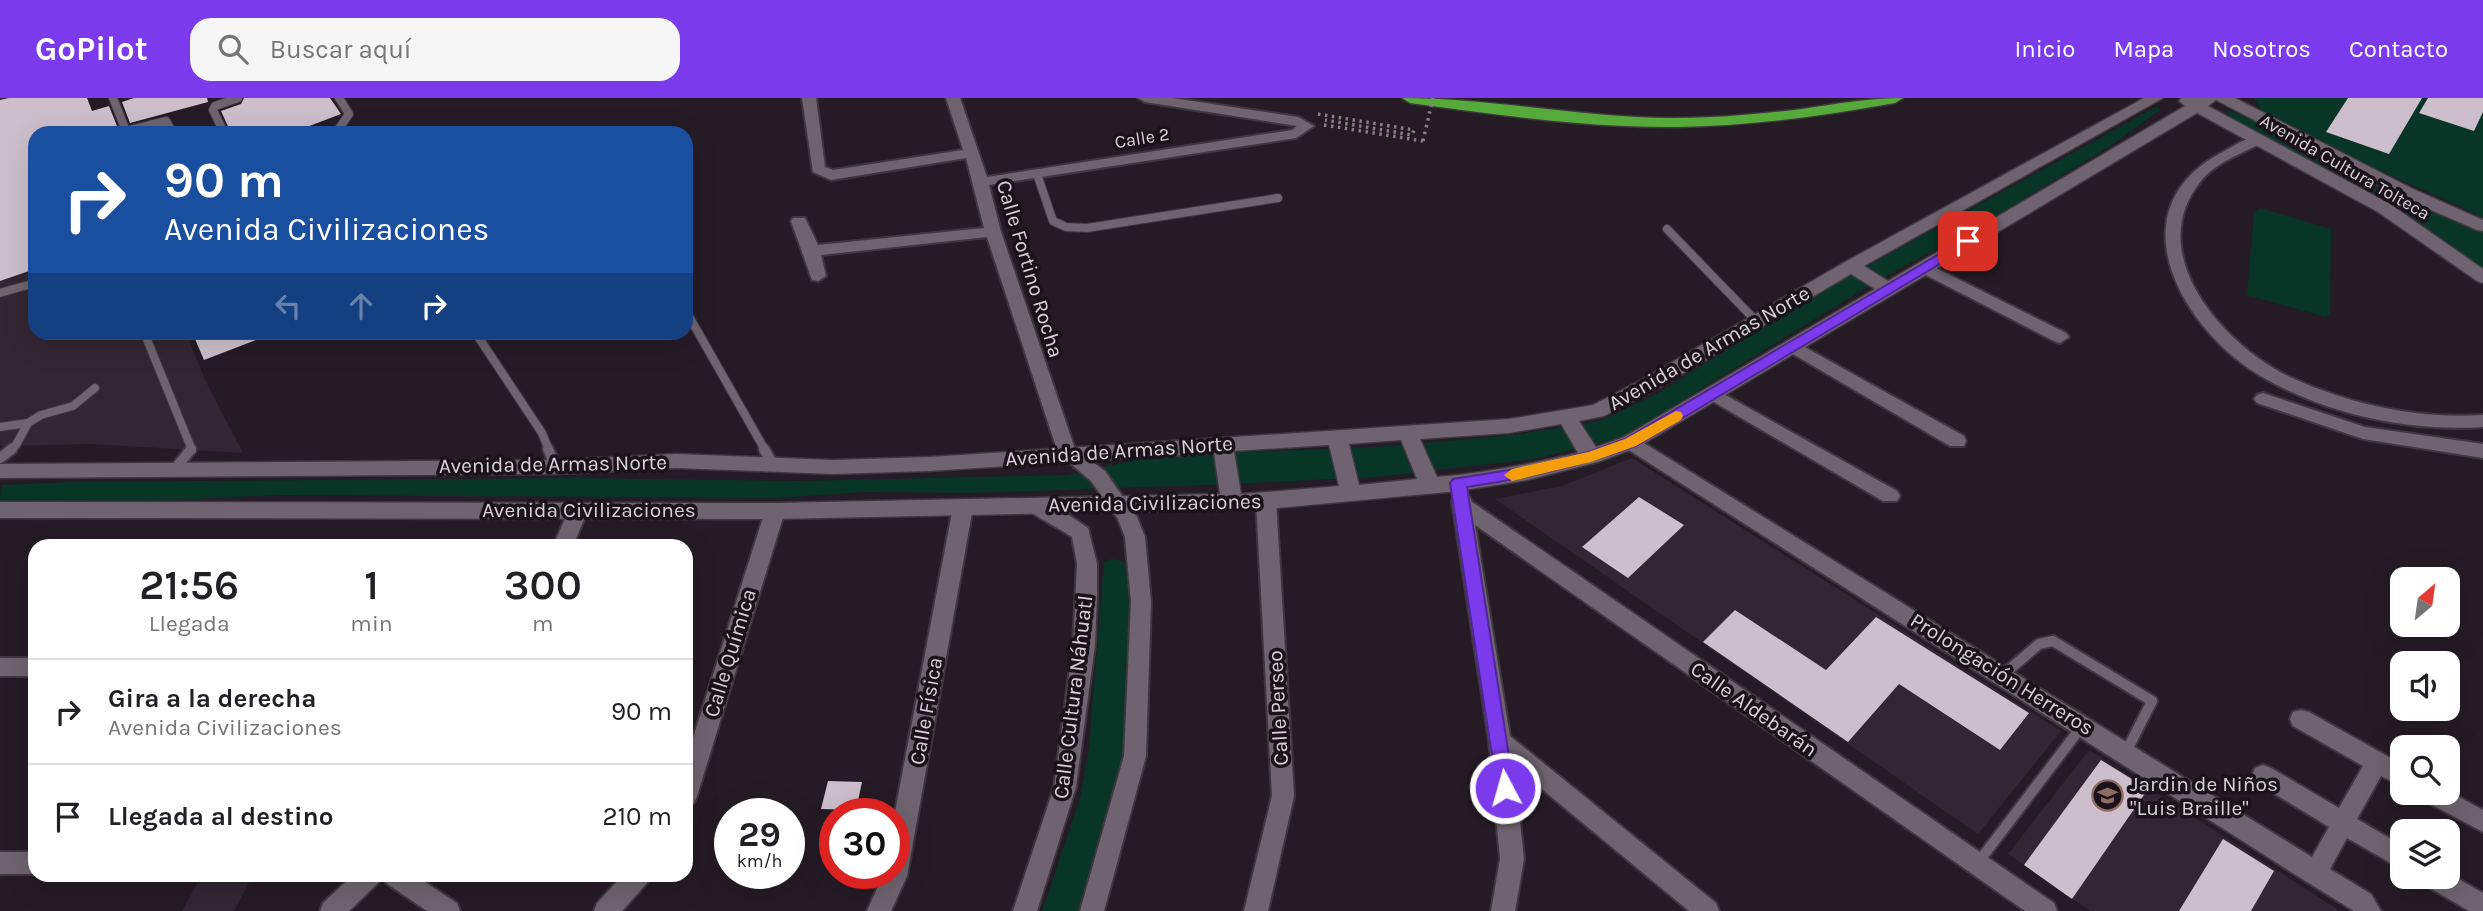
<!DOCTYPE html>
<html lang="es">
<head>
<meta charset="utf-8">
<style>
  :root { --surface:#fff; --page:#f6f6f6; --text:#202124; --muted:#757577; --line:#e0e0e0; --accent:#7c3aed }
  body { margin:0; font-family:Karla,sans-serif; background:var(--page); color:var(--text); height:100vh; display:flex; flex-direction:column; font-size:26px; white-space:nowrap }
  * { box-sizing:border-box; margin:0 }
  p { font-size:23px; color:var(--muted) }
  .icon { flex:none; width:38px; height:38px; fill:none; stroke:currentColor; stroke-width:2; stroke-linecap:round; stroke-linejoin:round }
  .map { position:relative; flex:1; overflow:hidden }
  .side { position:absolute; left:28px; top:441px; width:665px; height:343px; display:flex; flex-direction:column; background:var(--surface); border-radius:21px; box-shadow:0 7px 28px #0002 }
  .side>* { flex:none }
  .guide { position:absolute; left:28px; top:28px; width:665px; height:214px; border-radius:21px; box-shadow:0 7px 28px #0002; background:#1a4fa0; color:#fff; overflow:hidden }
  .needle { width:46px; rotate:29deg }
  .fabs { position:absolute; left:2390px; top:469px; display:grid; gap:14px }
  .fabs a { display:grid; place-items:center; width:70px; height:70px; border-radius:14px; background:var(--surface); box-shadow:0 7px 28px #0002; font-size:35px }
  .speed { position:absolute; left:714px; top:700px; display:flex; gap:14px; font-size:35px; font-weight:700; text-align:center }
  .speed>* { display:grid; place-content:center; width:91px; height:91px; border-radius:50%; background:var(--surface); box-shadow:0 7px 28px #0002; line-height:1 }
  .speed small { font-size:18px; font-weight:400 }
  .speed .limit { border:10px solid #d22; background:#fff; color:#111 }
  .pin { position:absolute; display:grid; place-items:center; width:60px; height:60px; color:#fff; margin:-30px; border-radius:14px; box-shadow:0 4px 10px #0006 }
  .me { position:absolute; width:77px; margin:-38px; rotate:354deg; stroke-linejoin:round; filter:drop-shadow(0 0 5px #0008) }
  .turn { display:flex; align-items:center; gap:24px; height:147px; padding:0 21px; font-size:32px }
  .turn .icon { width:91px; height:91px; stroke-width:2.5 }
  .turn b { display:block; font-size:49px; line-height:60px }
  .lanes { display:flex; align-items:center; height:66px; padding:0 21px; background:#0003; justify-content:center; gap:35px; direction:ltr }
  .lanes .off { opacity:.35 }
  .eta { display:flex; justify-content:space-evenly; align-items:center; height:119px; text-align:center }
  .eta b { font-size:42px; font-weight:600; line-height:49px }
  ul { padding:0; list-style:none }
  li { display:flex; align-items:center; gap:21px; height:105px; padding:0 21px; border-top:2px solid var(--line) }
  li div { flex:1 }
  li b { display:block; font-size:26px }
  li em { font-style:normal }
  header { display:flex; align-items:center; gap:42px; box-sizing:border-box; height:98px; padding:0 35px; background:var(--accent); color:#fff }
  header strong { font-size:33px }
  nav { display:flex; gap:38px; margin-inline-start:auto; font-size:24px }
  .search { width:490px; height:63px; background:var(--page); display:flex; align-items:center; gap:18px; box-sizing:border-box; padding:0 24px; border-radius:21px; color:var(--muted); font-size:26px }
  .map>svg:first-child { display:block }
  .built { fill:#332533 }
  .green { fill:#083526 }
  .building { fill:#ccbfcb }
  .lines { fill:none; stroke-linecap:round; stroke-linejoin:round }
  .lane-far1-casing { stroke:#3e373e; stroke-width:10 }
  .lane-casing { stroke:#3e373e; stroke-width:14 }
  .street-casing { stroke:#3e373e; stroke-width:4 }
  .secondary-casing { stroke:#3e373e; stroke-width:3 }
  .highway-casing { stroke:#3e373e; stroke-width:3 }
  .path { stroke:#877f87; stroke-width:3.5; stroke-dasharray:2.5 4.5; stroke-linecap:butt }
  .lane-far1 { stroke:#6e636e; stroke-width:8 }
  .lane { stroke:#6e636e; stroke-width:10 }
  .street { fill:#6e636e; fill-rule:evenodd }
  .secondary { fill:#6e636e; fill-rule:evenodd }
  .highway { fill:#55aa3a; fill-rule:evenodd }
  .path-bridge { stroke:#877f87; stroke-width:3.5; stroke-dasharray:2.5 4.5; stroke-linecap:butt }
  .route { fill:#7c3aed; stroke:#51269a; stroke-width:2 }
  .slow { fill:#f59e0b }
  .labels { text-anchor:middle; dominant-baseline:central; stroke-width:7; stroke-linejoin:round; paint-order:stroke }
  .far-street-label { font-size:18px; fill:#d8d2d8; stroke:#1b121b }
  .street-label { font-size:21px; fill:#d8d2d8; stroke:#1b121b }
  .poi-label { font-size:21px; fill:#d8d2d8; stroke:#1b121b; text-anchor:start }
</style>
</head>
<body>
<header>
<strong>GoPilot</strong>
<div class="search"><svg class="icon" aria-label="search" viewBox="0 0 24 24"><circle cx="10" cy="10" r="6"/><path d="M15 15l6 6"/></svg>Buscar aquí</div>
<nav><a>Inicio</a><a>Mapa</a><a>Nosotros</a><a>Contacto</a></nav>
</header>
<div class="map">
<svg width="2483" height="813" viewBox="0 0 2483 813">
  <rect width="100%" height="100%" fill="#251b25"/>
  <g class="built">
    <polygon points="0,0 87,0 102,35 35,35 35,234 186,235 205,282 243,355 92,346 0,348"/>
    <polygon points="1632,360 2061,633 1978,736 1495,401 1562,388"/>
    <polygon points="2089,652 2337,811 2337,813 2090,813 2008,756"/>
    <polygon points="202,777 253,777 234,813 182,813"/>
  </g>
  <g class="green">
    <polygon points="2254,0 2483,0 2483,119 2368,67 2261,12"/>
    <polygon points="2156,9 2161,11 2112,47 1979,128 1877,183 1621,340 1534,361 1377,379 1206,387 971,395 863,394 780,400 278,397 118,405 0,404 1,387 72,384 578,380 798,383 1067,377 1153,358 1394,348 1520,336 1600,323 1658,295 1813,198"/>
    <polygon points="2226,12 2241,16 2351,74 2483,132 2483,170 2388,103 2231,19"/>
    <polygon points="2260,110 2331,131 2330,216 2326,219 2247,197 2254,115"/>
    <polygon points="1111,461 1120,462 1127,467 1130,504 1122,660 1081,813 1042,813 1080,701 1089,649 1104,464"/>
  </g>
  <g class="building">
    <polygon points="9,0 87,0 92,13 109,8 119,33 111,35 35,35 35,171 0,183 0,2"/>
    <polygon points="134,0 207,0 208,4 130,25 122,4"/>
    <polygon points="244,0 330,0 341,16 291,35 256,35 252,30 231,35 221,13 241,6"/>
    <polygon points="2348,0 2422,0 2389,56 2326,34"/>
    <polygon points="2428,0 2483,0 2483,14 2474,33 2419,15"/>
    <polygon points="192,234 269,234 269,237 204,262"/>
    <polygon points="1639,399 1684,427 1628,480 1582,449"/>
    <polygon points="1735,512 1826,572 1876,519 2029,615 2000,652 1899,586 1848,644 1703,544"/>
    <polygon points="2101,662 2148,691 2072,801 2024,767"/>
    <polygon points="828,683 862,684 856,712 821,711"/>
    <polygon points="2223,741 2274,773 2251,813 2179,813"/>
  </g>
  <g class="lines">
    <defs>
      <g id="lane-far1">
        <polyline points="113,0 126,33 166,23 173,35"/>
        <polyline points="224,35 213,12 215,8 238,0"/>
        <polyline points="336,35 349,16 339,0"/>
        <polyline points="1037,76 1053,123 1066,129 1087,130 1278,100"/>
        <polyline points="1667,131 1757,224"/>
        <polyline points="0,195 35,185"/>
        <polyline points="686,213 765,352"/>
        <polyline points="144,234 192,352"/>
        <polyline points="475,234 542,335 549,352"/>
        <polyline points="275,236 278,234"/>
        <polyline points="0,329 28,325 41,317 73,308 95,290"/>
        <polyline points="9,352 16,347 28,325"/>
      </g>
      <g id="lane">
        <polyline points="548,351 556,369"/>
        <polyline points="764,351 772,365"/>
        <polyline points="0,360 12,351"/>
        <polyline points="175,371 191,351"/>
        <polyline points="2003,577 2039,546 2053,543 2152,603 2126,654"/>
        <polyline points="1977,766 2082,628"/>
      </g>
      <g id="street">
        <polygon points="802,0 816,0 825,69 833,72 963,52 946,0 960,0 987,79 1292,32 1297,28 1145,4 1138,0 1173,0 1298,19 1314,28 1296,40 989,87 1001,134 1075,351 1105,373 1137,419 1145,439 1151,504 1146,658 1104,813 1080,813 1124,658 1131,504 1125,439 1118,421 1091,383 1058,355 987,139 821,157 826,178 818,183 812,182 791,123 793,120 805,120 818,147 984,130 966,60 831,82 813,74"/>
        <path d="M2259 37 2266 41 2264 44C2243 55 2216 64 2201 83 2141 156 2225 249 2292 280 2352 307 2417 321 2483 317V329C2410 334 2328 317 2264 280 2184 235 2112 113 2221 55 2233 48 2246 40 2259 37Z"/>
        <polygon points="1924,164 2066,235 2069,239 2060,245 2054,243 1918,173 1916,169"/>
        <polygon points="1792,242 1964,338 1966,343 1964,348 1950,348 1786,252 1783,248"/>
        <polygon points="1713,290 1897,393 1900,398 1897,403 1883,403 1707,300 1704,296"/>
        <polygon points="2263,295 2365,329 2483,346 2483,360 2363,341 2257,305 2254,301 2257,297"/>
        <polygon points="1631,337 2312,759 2329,729 2255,684 2252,677 2255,670 2263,667 2271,670 2339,710 2363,668 2293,628 2290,621 2293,614 2301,612 2309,614 2403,667 2403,689 2381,678 2357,721 2403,748 2403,772 2347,740 2330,771 2371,796 2381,813 2354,813 2307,784 1624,349 1622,344 1624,339"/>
        <polygon points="1266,396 1273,398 1276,403 1294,698 1268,813 1244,813 1272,698 1256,403 1259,398"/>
        <polygon points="1462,396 1469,398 1472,404 2054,805 2057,813 2025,813 1475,427 1510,638 1716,805 1719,813 1689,813 1514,668 1524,761 1515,813 1491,813 1500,761 1489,643 1452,403 1455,398"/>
        <path d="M1034 401 1060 411 1088 430 1097 466V497L1095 547 1076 689 1037 813H1013L1054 689 1073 547 1077 466 1072 439C1062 432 1029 415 1024 408L1027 403Z"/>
        <polygon points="963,402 970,404 973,409 907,778 891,813 867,813 884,775 894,775 894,719 953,409 956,404"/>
        <polygon points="578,405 585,407 588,412 573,448 553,448 571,407"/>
        <polygon points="775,406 782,408 785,413 697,698 694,705 686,708 686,662 765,413 768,408"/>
        <rect x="0" y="560" width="35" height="18"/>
        <polygon points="2448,693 2483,712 2483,734 2423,702 2420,695"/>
        <rect x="0" y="754" width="35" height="22"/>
        <polygon points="2448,775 2483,795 2483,813 2469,813 2425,787 2421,779 2448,779"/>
        <polygon points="353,777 382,777 378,785 349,813 320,813 323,805"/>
        <polygon points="382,777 414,777 457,805 460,813 427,813 386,785"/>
        <polygon points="623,777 651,777 647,785 622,813 594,813 597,805"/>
      </g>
      <path id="secondary" d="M2144 0H2163L1864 168 1888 183 2185 8 2179 3 2181 0H2235L2411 90 2483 122V133L2477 132 2399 98 2216 2 2208 8 2390 106 2483 171V185L2477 183 2378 114 2197 15 1638 349 1598 364 1527 382 1458 393 1266 411 775 421 0 420V404L775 405 1220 396 1214 355 929 373 833 376 676 370 556 376 0 380V366L556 362 676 356 833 362 929 359 1509 321 1593 307 1643 281 1845 164ZM1851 176 1875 191 1624 339 1596 349 1579 323 1604 318 1657 291ZM1561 326 1578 355C1531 366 1485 375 1437 379L1420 341 1509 335ZM1401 342 1417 381 1359 387 1349 346ZM1329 347 1339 388 1241 396 1234 353Z"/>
      <path id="highway" d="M1402 0C1493 0 1583 20 1674 20 1717 20 1760 16 1802 11 1836 6 1868 0 1903 0L1895 5C1823 18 1750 28 1677 29 1587 30 1498 17 1410 5Z"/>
    </defs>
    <use href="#lane-far1" class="lane-far1-casing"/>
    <use href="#lane" class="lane-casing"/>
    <use href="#street" class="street-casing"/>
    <use href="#secondary" class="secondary-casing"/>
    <use href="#highway" class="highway-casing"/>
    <g class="path">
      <polyline points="1318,16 1414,32 1412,37 1325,22"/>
      <polyline points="1324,27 1423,43"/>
    </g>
    <use href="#lane-far1" class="lane-far1"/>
    <use href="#lane" class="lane"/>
    <use href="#street" class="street"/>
    <use href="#secondary" class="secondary"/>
    <use href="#highway" class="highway"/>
    <polyline class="path-bridge" points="1423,43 1433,0"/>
  </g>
  <path class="route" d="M1968 139 1975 143 1973 146 1636 348C1580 368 1525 381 1467 389L1514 690 1511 696 1505 698 1498 696 1450 385 1453 381 1527 369 1588 354 1625 341Z"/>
  <polygon class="slow" points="1676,313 1681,314 1683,318 1681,322 1636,348 1591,364 1512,383 1504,377 1512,371 1588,354 1625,341"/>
  <defs>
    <symbol id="school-ring" viewBox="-11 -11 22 22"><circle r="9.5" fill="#1b121b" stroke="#8d6e63" stroke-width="1.5"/><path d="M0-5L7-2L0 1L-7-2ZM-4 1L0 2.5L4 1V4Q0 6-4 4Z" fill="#8d6e63"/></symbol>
  </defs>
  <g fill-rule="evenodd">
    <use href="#school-ring" x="2090" y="680" width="35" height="35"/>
  </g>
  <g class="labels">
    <g class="far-street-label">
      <text transform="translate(1142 40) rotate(-9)">Calle 2</text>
      <text transform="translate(2345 69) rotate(30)">Avenida Cultura Tolteca</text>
    </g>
    <g class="street-label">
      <text transform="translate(1030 171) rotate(73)">Calle Fortino Rocha</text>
      <text transform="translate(1709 250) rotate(-30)">Avenida de Armas Norte</text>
      <text transform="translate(1119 353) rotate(-4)">Avenida de Armas Norte</text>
      <text transform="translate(553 366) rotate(-1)">Avenida de Armas Norte</text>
      <text transform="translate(1155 405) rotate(-1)">Avenida Civilizaciones</text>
      <text x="589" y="412">Avenida Civilizaciones</text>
      <text transform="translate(730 555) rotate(-73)">Calle Química</text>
      <text transform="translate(2002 576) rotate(32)">Prolongación Herreros</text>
      <text transform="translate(1073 599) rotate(-83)">Calle Cultura Náhuatl</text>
      <text transform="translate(1278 610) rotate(-93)">Calle Perseo</text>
      <text transform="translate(1754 611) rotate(35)">Calle Aldebarán</text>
      <text transform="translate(926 613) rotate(-80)">Calle Física</text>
    </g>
    <g class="poi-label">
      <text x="2130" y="686">Jardin de Niños<tspan x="2130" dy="24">"Luis Braille"</tspan></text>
    </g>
  </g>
</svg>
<div class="fabs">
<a><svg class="needle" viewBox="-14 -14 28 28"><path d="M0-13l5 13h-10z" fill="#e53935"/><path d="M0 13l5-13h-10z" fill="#757577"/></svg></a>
<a><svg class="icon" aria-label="sound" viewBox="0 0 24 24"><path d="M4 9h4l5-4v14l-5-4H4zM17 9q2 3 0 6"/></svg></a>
<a><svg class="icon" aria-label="search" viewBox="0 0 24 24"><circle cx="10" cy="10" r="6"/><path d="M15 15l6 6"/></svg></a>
<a><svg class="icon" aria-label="layers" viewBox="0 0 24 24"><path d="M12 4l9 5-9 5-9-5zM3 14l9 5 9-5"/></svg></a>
</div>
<div class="speed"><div>29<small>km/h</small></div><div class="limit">30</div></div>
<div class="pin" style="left:1968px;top:143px;background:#d93025"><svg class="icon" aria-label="arrive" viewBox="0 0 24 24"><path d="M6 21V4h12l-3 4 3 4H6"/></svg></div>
<svg class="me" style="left:1505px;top:690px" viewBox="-20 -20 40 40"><circle r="17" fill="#7c3aed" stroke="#fff" stroke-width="3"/><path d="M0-11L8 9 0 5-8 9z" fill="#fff"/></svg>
<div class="guide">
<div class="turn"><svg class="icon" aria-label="right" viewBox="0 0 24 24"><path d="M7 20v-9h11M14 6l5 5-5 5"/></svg><div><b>90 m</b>Avenida Civilizaciones</div></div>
<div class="lanes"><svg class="icon off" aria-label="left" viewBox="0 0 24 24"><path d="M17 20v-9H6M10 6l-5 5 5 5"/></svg><svg class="icon off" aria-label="ahead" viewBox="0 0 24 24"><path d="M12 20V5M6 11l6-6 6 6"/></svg><svg class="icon" aria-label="right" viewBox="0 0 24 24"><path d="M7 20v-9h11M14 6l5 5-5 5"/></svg></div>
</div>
<section class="side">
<div class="eta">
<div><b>21:56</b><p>Llegada</p></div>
<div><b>1</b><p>min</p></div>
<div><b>300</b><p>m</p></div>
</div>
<ul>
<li><svg class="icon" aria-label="right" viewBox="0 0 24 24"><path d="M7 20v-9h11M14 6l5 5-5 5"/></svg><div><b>Gira a la derecha</b><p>Avenida Civilizaciones</p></div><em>90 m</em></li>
<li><svg class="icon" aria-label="arrive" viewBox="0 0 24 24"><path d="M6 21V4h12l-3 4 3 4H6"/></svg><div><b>Llegada al destino</b></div><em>210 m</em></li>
</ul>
</section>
</div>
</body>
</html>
